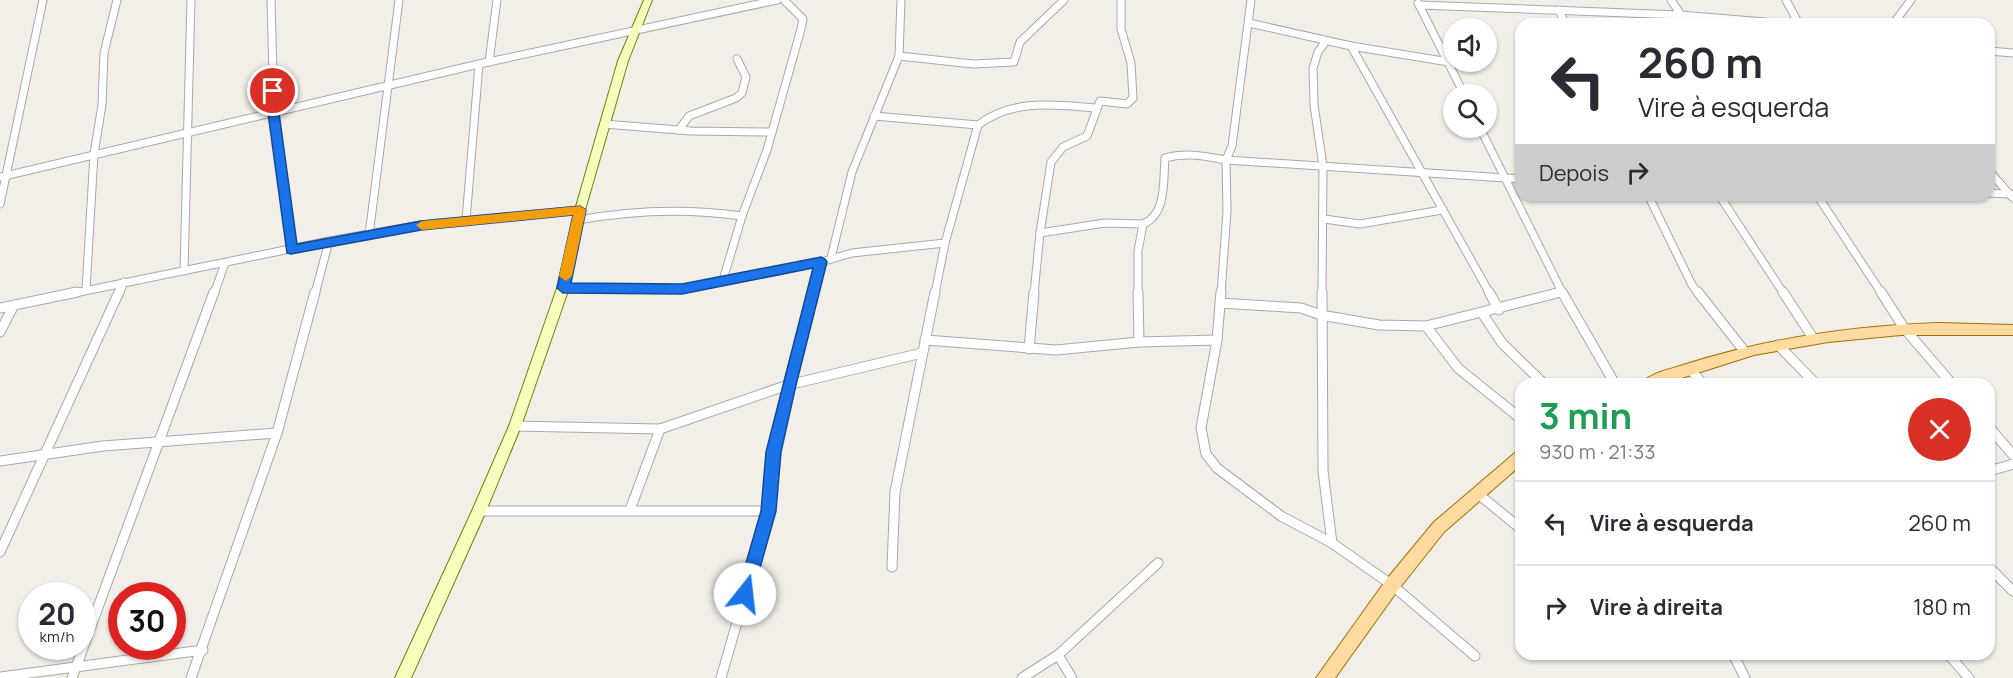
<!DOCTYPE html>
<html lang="pt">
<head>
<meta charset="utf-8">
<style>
  :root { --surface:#fff; --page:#f7f7f7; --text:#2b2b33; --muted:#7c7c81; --line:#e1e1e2 }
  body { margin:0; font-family:Manrope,sans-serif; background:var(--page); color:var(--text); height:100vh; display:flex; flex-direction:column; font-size:22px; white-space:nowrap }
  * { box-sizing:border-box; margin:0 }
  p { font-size:20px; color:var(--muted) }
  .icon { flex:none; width:33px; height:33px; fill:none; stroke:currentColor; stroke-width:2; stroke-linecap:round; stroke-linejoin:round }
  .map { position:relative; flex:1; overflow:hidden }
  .sheet { position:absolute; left:1515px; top:378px; width:480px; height:282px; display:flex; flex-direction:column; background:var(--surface); border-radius:18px; box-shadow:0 2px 4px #0004 }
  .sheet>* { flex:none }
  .banner { position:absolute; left:1515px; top:18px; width:480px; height:183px; border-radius:18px; box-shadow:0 2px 4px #0004; background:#fff; color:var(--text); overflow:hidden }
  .fabs { position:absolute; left:1443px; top:18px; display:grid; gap:12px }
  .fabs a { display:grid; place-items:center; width:54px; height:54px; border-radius:50%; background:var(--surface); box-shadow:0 2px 4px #0004; font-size:30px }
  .speed { position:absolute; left:18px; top:582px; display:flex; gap:12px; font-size:30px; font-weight:700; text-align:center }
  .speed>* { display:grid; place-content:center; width:78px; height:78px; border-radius:50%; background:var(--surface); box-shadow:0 2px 4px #0004; line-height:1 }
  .speed small { font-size:15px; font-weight:400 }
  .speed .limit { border:9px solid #d22; background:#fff; color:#111 }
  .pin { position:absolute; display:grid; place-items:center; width:51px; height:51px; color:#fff; margin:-26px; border:3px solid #fff; border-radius:50%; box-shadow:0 2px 6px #0007 }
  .me { position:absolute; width:66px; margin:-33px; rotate:16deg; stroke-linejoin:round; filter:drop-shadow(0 0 4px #0008) }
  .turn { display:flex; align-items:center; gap:21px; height:126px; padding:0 24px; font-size:27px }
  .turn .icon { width:78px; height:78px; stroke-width:2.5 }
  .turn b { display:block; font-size:42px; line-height:51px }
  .then { display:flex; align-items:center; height:57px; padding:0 24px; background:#0003; gap:12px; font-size:22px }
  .round { display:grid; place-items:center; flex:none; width:63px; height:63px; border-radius:32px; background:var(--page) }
  .headline { display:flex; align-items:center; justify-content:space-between; height:102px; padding:0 24px }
  h1 { font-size:36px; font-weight:700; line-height:45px; color:#1e9e55 }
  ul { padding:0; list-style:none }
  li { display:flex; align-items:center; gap:18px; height:84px; padding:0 24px; border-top:2px solid var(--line) }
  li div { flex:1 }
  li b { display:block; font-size:22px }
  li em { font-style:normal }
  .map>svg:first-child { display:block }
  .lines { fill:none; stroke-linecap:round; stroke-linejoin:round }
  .street-far1-casing { stroke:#a9a9a9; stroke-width:9 }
  .street-casing { stroke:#a9a9a9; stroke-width:11 }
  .secondary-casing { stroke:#6f8200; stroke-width:2 }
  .primary-casing { stroke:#a07100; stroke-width:2 }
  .street-far1 { stroke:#fff; stroke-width:7 }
  .street { stroke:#fff; stroke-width:9 }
  .secondary { fill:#f7fdbc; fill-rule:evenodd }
  .primary { fill:#ffdaa1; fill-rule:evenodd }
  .route { fill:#1a73e8; stroke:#114b97; stroke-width:1.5 }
  .slow { fill:#f59e0b }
</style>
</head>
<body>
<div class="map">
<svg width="2013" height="678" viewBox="0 0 2013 678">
  <rect width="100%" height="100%" fill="#f2efe8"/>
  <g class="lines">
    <defs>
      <g id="street-far1">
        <polyline points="271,0 274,113 291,250"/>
        <polyline points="1671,0 1687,24"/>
        <polyline points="1786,0 1799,24"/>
        <polyline points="1418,3 1464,94"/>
        <polyline points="1419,5 1680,15 1789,24"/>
        <polyline points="1559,10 1565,24"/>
        <polyline points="1249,23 1351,46 1449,62"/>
        <polyline points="1893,24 1911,0"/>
        <polyline points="1351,46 1490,294"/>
        <polyline points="1989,51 2013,53"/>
        <polyline points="899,56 973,64 1014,62 1020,42 1064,0"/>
        <polyline points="489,62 497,0"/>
        <polyline points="874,116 978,125"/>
        <polyline points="604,124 691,131 772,132"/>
        <polyline points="1480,128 1563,294"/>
        <polyline points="679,130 689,116 736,98 742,93 746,77 737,59"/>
        <polyline points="1989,171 2013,198"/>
        <polyline points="0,177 479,64 777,0"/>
        <polyline points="1989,193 2010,194"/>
        <polyline points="1648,195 1692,285 1699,294"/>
        <polyline points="1719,195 1784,294"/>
        <polyline points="1817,195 1882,294"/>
        <polyline points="0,204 43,0"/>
        <polyline points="1324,219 1360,224 1442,210"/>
        <polyline points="466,220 479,64"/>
        <path d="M578 220C633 210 686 208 742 216"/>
        <path d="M1143 224C1167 214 1163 181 1165 158 1186 152 1204 156 1226 160L1521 179"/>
        <polyline points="1040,233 1105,223 1143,224 1138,251 1138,294"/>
        <polyline points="369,235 399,0"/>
        <polyline points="831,258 852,172 899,56 901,0"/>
        <polyline points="184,271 191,0"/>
        <polyline points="723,280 742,216 767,150 801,29 803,19 784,0"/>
        <polyline points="563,288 682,289 821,262 852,253 945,243"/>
        <polyline points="86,290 94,154 102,105 104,53 117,0"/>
        <polyline points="70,294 329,241 421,225 580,210"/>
        <polyline points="119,294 124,282"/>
        <polyline points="214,294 225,263"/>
        <polyline points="315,294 329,241"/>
        <polyline points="812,294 821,262"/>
        <path d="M935 294 945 243 978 125C1014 98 1055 105 1097 108"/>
        <polyline points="1034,294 1040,233 1051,162 1063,147 1087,136 1100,101 1127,104 1133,98 1131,63 1121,29 1121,0"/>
        <polyline points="1221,294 1227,211 1226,160 1232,146 1251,0"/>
        <polyline points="1322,294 1323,166 1314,105 1313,68 1318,52 1326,41"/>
        <polyline points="1555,294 1562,292"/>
      </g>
      <g id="street">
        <polyline points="1138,292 1139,342"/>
        <polyline points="1221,292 1217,340 1201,428 1206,454 1217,468 1281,516 1332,543 1392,585 1475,656"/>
        <polyline points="1322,292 1323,471 1332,543"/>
        <polyline points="1489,292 1499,310"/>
        <polyline points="1562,292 1615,384"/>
        <polyline points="1698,292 1745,352"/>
        <polyline points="1783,292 1813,338"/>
        <polyline points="1881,292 1904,328 1952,384"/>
        <polyline points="1220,303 1301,308 1321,315 1379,325 1426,326 1561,292"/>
        <polyline points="0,308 77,292"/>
        <polyline points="1482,313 1502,343 1544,384"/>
        <polyline points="1426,326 1458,368 1521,419"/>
        <polyline points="0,332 14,305"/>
        <polyline points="925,340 1056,350 1139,342 1217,340"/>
        <polyline points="1778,345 1816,384"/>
        <polyline points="1029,349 1034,292"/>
        <polyline points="1690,369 1703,384"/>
        <polyline points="515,426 660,429"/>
        <polyline points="1989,427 2013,455"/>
        <polyline points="0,461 103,446 277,433"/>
        <polyline points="1989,471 2013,464"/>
        <polyline points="1477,493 1521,529"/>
        <polyline points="630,510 660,429 788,385 922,353"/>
        <polyline points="479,511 769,511"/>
        <polyline points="0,552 119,292"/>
        <polyline points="892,567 895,492 935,292"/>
        <polyline points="1989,567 2013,591"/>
        <polyline points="1733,654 1745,678"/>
        <polyline points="1948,654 1969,678"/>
        <polyline points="1058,655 1072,678"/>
        <polyline points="0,677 203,650"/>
        <polyline points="72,678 214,292"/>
        <polyline points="191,678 277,433 315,292"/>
        <polyline points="721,678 769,511 774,452 788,385 813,292"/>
        <polyline points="1022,678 1058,655 1158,563"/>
      </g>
      <polygon id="secondary" points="644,0 652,0 628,61 585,210 569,288 521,426 486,511 411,678 395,678 472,511 509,426 557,288 575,210 618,61"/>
      <g id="primary">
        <path d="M1938 323 2013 325V335H1901L1828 342 1754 355 1663 384H1642C1648 373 1672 369 1683 365 1767 338 1851 326 1938 323Z"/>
        <polygon points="1521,450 1521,465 1444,532 1398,590 1335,678 1316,678 1386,580 1434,522 1516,452"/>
      </g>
    </defs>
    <use href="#street-far1" class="street-far1-casing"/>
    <use href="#street" class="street-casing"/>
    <use href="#secondary" class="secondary-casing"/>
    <use href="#primary" class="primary-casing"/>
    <use href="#street-far1" class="street-far1"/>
    <use href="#street" class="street"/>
    <use href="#secondary" class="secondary"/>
    <use href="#primary" class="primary"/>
  </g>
  <polygon class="route" points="273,87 279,91 279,113 297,244 421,221 580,206 586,210 571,283 682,284 821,257 825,259 827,262 796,385 781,452 776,511 751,600 745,602 739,600 737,594 761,511 766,452 813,268 682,294 563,293 557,288 573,215 421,230 291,254 287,253 268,113 268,91"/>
  <polygon class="slow" points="580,206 586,210 572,276 566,281 559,276 573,215 422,230 416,225 422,221"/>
</svg>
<div class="fabs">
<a><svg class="icon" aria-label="sound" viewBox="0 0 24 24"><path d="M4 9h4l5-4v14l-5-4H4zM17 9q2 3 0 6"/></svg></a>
<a><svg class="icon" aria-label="search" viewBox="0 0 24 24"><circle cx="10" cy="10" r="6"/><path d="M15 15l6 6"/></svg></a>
</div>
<div class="speed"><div>20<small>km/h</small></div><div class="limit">30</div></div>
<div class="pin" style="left:273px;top:91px;background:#d93025"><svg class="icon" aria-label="arrive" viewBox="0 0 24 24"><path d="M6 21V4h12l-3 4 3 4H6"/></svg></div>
<svg class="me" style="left:745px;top:594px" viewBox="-20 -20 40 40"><circle r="19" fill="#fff"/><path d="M0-13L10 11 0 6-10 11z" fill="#1a73e8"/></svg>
<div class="banner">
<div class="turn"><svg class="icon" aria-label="left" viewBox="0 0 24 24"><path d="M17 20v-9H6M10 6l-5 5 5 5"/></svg><div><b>260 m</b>Vire à esquerda</div></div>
<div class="then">Depois<svg class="icon" aria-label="right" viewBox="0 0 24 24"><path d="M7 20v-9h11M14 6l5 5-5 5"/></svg></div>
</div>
<section class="sheet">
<div class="headline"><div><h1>3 min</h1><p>930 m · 21:33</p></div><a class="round" style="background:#d93025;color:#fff"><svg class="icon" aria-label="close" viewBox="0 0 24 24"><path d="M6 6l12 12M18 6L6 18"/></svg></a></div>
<ul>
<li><svg class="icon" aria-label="left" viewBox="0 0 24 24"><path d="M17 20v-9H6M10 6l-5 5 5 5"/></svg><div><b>Vire à esquerda</b></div><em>260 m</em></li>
<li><svg class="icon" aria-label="right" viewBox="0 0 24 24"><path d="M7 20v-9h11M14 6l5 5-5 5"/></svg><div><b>Vire à direita</b></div><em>180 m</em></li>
</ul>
</section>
</div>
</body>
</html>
